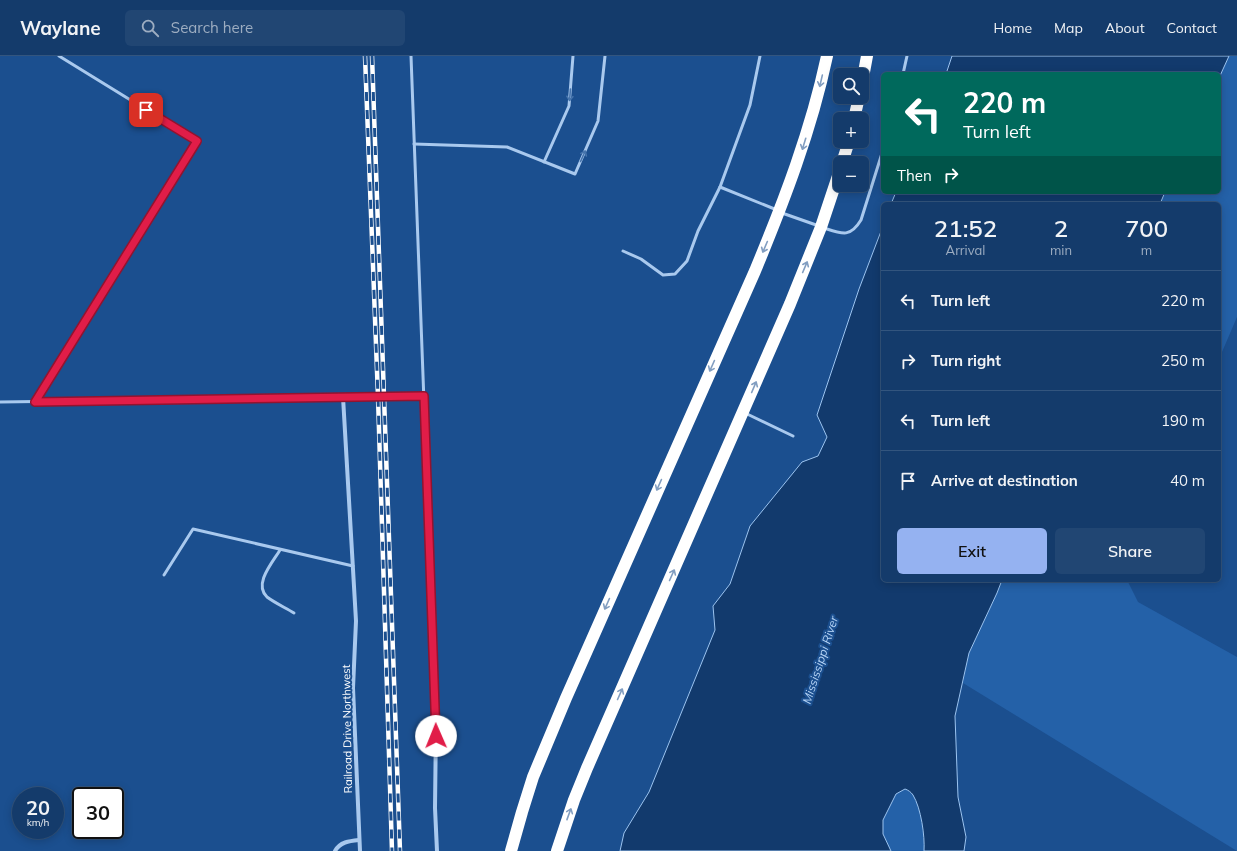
<!DOCTYPE html>
<html lang="en">
<head>
<meta charset="utf-8">
<style>
  :root { --surface:#143b6b; --page:#214673; --text:#f1f3f6; --muted:#9dadc1; --line:#33557e; --accent:#95b2f1 }
  body { margin:0; font-family:Mulish,sans-serif; background:var(--page); color:var(--text); height:100vh; display:flex; flex-direction:column; font-size:15px; white-space:nowrap }
  * { box-sizing:border-box; margin:0 }
  p { font-size:13px; color:var(--muted) }
  .icon { flex:none; width:22px; height:22px; fill:none; stroke:currentColor; stroke-width:2; stroke-linecap:round; stroke-linejoin:round }
  .map { position:relative; flex:1; overflow:hidden }
  .details { position:absolute; left:881px; top:146px; width:340px; height:380px; display:flex; flex-direction:column; background:var(--surface); border-radius:6px; box-shadow:0 2px 10px #0003,0 0 0 1px var(--line) }
  .details>* { flex:none }
  .hud { position:absolute; left:881px; top:16px; width:340px; height:122px; border-radius:6px; box-shadow:0 2px 10px #0003,0 0 0 1px var(--line); background:#00695c; color:#fff; overflow:hidden }
  .fabs { position:absolute; left:833px; top:12px; display:grid; gap:8px }
  .fabs a { display:grid; place-items:center; width:36px; height:36px; border-radius:6px; background:var(--surface); box-shadow:0 2px 10px #0003,0 0 0 1px var(--line); font-size:20px }
  .speed { position:absolute; left:12px; top:731px; display:flex; gap:8px; font-size:20px; font-weight:700; text-align:center }
  .speed>* { display:grid; place-content:center; width:52px; height:52px; border-radius:50%; background:var(--surface); box-shadow:0 2px 10px #0003,0 0 0 1px var(--line); line-height:1 }
  .speed small { font-size:10px; font-weight:400 }
  .speed .limit { border:2px solid #111; border-radius:6px; background:#fff; color:#111 }
  .pin { position:absolute; display:grid; place-items:center; width:34px; height:34px; color:#fff; margin:-17px; border-radius:8px; box-shadow:0 2px 6px #0006 }
  .me { position:absolute; width:44px; margin:-22px; rotate:359deg; stroke-linejoin:round; filter:drop-shadow(0 0 3px #0008) }
  .turn { display:flex; align-items:center; gap:14px; height:84px; padding:0 16px; font-size:18px }
  .turn .icon { width:52px; height:52px; stroke-width:2.5 }
  .turn b { display:block; font-size:28px; line-height:34px }
  .then { display:flex; align-items:center; height:38px; padding:0 16px; background:#0003; gap:8px; font-size:15px }
  .eta { display:flex; justify-content:space-evenly; align-items:center; height:68px; text-align:center }
  .eta b { font-size:24px; font-weight:600; line-height:28px }
  .action { display:flex; gap:8px; margin-top:auto; padding:8px 16px }
  .action a { flex:1; height:46px; border-radius:6px; background:var(--accent); color:#111; font-size:16px; font-weight:600; line-height:46px; text-align:center }
  .action a+a { background:var(--page); color:var(--text) }
  ul { padding:0; list-style:none }
  li { display:flex; align-items:center; gap:12px; height:60px; padding:0 16px; border-top:1px solid var(--line) }
  li div { flex:1 }
  li b { display:block; font-size:15px }
  li em { font-style:normal }
  header { display:flex; align-items:center; gap:24px; box-sizing:border-box; height:56px; padding:0 20px; background:var(--surface); border-bottom:1px solid var(--line) }
  header strong { font-size:19px }
  nav { display:flex; gap:22px; margin-inline-start:auto; font-size:14px }
  .search { width:280px; height:36px; background:var(--page); display:flex; align-items:center; gap:10px; box-sizing:border-box; padding:0 14px; border-radius:6px; color:var(--muted); font-size:15px }
  .map>svg:first-child { display:block }
  .green { fill:#2461a8 }
  .water { fill:#123a6d; stroke:#9cc4f0 }
  .lines { fill:none; stroke-linecap:round; stroke-linejoin:round }
  .lane { stroke:#a9c9ee; stroke-width:3 }
  .street { stroke:#a9c9ee; stroke-width:4 }
  .highway { stroke:#fff; stroke-width:12 }
  .rail-casing { stroke:#fff; stroke-width:4.5 }
  .rail { stroke:#1b4f8f; stroke-width:3; stroke-dasharray:9; stroke-linecap:butt }
  .oneway { stroke:#829ec1 }
  .oneway2 { stroke:#4674ac }
  .route-casing { stroke:#92132f; stroke-width:10 }
  .route { stroke:#e11d48; stroke-width:7 }
  .labels { text-anchor:middle; dominant-baseline:central; stroke-width:4; stroke-linejoin:round; paint-order:stroke }
  .street-label { font-size:11px; fill:#fff; stroke:#1b4f8f }
  .water-label { font-size:12px; font-style:italic; fill:#b5d3f5; stroke:#1b4f8f }
</style>
</head>
<body>
<header>
<strong>Waylane</strong>
<div class="search"><svg class="icon" aria-label="search" viewBox="0 0 24 24"><circle cx="10" cy="10" r="6"/><path d="M15 15l6 6"/></svg>Search here</div>
<nav><a>Home</a><a>Map</a><a>About</a><a>Contact</a></nav>
</header>
<div class="map">
<svg width="1237" height="795" viewBox="0 0 1237 795">
  <rect width="100%" height="100%" fill="#1b4f8f"/>
  <g class="green">
    <polygon points="1229,0 1237,0 1237,261 1219,303 1219,148 1160,148 1165,136 1219,136 1219,22"/>
    <polygon points="1002,524 1127,524 1138,546 1237,601 1237,795 963,627 969,597 997,537"/>
    <path d="M905 733C908 734 911 736 913 739 921 752 925 780 924 795H891L883 778V764L896 738Z"/>
  </g>
  <g class="water">
    <polygon points="952,0 1229,0 1219,22 1219,18 946,18"/>
    <polygon points="896,136 1165,136 1160,148 891,148"/>
    <path d="M883 170V524H1002L997 537 969 597 955 660 958 741 966 781 964 795H924C925 780 921 752 913 739 911 736 908 734 905 733L896 738 883 764V778L891 795H620L624 777 649 736 715 574 713 550 730 528 750 470 802 406 818 400 827 381 817 359 859 233Z"/>
  </g>
  <g class="lines">
    <g class="lane">
      <polyline points="411,0 436,666"/>
      <polyline points="903,18 907,0"/>
      <polyline points="414,88 507,91 575,118 598,65 605,0"/>
      <polyline points="544,106 569,50 573,0"/>
      <polyline points="720,131 777,154"/>
      <polyline points="782,157 819,170"/>
      <path d="M824 172C842 178 850 182 861 164L883 94"/>
      <polyline points="623,195 641,203 663,219 675,218 687,205 698,175 720,131 750,49 760,0"/>
      <polyline points="0,346 424,340"/>
      <polyline points="35,346 197,85 59,0"/>
      <polyline points="745,357 793,380"/>
      <path d="M280 494C273 506 253 528 267 541 275 547 286 552 294 557"/>
      <polyline points="164,519 193,473 353,510"/>
    </g>
    <g class="street">
      <polyline points="343,341 356,565 353,632 360,795"/>
      <polyline points="436,666 435,752 437,795"/>
      <path d="M335 795C340 786 349 785 359 784"/>
    </g>
    <g class="highway">
      <polyline points="862,27 867,0"/>
      <polyline points="854,63 859,41"/>
      <polyline points="842,107 849,85"/>
      <path d="M511 795 522 756 533 721 566 642 755 215C784 145 811 75 827 0"/>
      <polyline points="557,795 574,744 587,712 790,248 821,171 840,114"/>
    </g>
    <defs>
      <g id="rail">
        <polyline points="365,0 378,341 392,795"/>
        <polyline points="372,0 400,795"/>
      </g>
    </defs>
    <use href="#rail" class="rail-casing"/>
    <use href="#rail" class="rail"/>
  </g>
  <defs><path id="oneway-shaft" d="M-6 0H5M1.5-3L5.5 0L1.5 3" fill="none" stroke-width="1.6" stroke-linecap="round" stroke-linejoin="round"/></defs>
  <g class="oneway">
    <use href="#oneway-shaft" transform="translate(821 25) rotate(103)"/>
    <use href="#oneway-shaft" transform="translate(804 88) rotate(107)"/>
    <use href="#oneway-shaft" transform="translate(765 191) rotate(113)"/>
    <use href="#oneway-shaft" transform="translate(805 211) rotate(-67)"/>
    <use href="#oneway-shaft" transform="translate(712 310) rotate(114)"/>
    <use href="#oneway-shaft" transform="translate(754 331) rotate(-67)"/>
    <use href="#oneway-shaft" transform="translate(659 429) rotate(114)"/>
    <use href="#oneway-shaft" transform="translate(672 519) rotate(-66)"/>
    <use href="#oneway-shaft" transform="translate(607 548) rotate(114)"/>
    <use href="#oneway-shaft" transform="translate(620 638) rotate(-66)"/>
    <use href="#oneway-shaft" transform="translate(569 758) rotate(-70)"/>
  </g>
  <g class="oneway2">
    <use href="#oneway-shaft" transform="translate(570 39) rotate(94)"/>
    <use href="#oneway-shaft" transform="translate(583 100) rotate(-66)"/>
  </g>
  <g class="lines">
    <defs>
      <polyline id="route" points="146,54 197,85 35,346 424,340 436,680"/>
    </defs>
    <use href="#route" class="route-casing"/>
    <use href="#route" class="route"/>
  </g>
  <g class="labels">
    <g class="street-label">
      <text transform="translate(347 673) rotate(-91)">Railroad Drive Northwest</text>
    </g>
    <g class="water-label">
      <text transform="translate(820 604) rotate(-72)">Mississippi River</text>
    </g>
  </g>
</svg>
<div class="fabs">
<a><svg class="icon" aria-label="search" viewBox="0 0 24 24"><circle cx="10" cy="10" r="6"/><path d="M15 15l6 6"/></svg></a>
<a>+</a>
<a>−</a>
</div>
<div class="speed"><div>20<small>km/h</small></div><div class="limit">30</div></div>
<div class="pin" style="left:146px;top:54px;background:#d93025"><svg class="icon" aria-label="arrive" viewBox="0 0 24 24"><path d="M6 21V4h12l-3 4 3 4H6"/></svg></div>
<svg class="me" style="left:436px;top:680px" viewBox="-20 -20 40 40"><circle r="19" fill="#fff"/><path d="M0-13L10 11 0 6-10 11z" fill="#e11d48"/></svg>
<div class="hud">
<div class="turn"><svg class="icon" aria-label="left" viewBox="0 0 24 24"><path d="M17 20v-9H6M10 6l-5 5 5 5"/></svg><div><b>220 m</b>Turn left</div></div>
<div class="then">Then<svg class="icon" aria-label="right" viewBox="0 0 24 24"><path d="M7 20v-9h11M14 6l5 5-5 5"/></svg></div>
</div>
<section class="details">
<div class="eta">
<div><b>21:52</b><p>Arrival</p></div>
<div><b>2</b><p>min</p></div>
<div><b>700</b><p>m</p></div>
</div>
<ul>
<li><svg class="icon" aria-label="left" viewBox="0 0 24 24"><path d="M17 20v-9H6M10 6l-5 5 5 5"/></svg><div><b>Turn left</b></div><em>220 m</em></li>
<li><svg class="icon" aria-label="right" viewBox="0 0 24 24"><path d="M7 20v-9h11M14 6l5 5-5 5"/></svg><div><b>Turn right</b></div><em>250 m</em></li>
<li><svg class="icon" aria-label="left" viewBox="0 0 24 24"><path d="M17 20v-9H6M10 6l-5 5 5 5"/></svg><div><b>Turn left</b></div><em>190 m</em></li>
<li><svg class="icon" aria-label="arrive" viewBox="0 0 24 24"><path d="M6 21V4h12l-3 4 3 4H6"/></svg><div><b>Arrive at destination</b></div><em>40 m</em></li>
</ul>
<div class="action"><a>Exit</a><a>Share</a></div>
</section>
</div>
</body>
</html>
